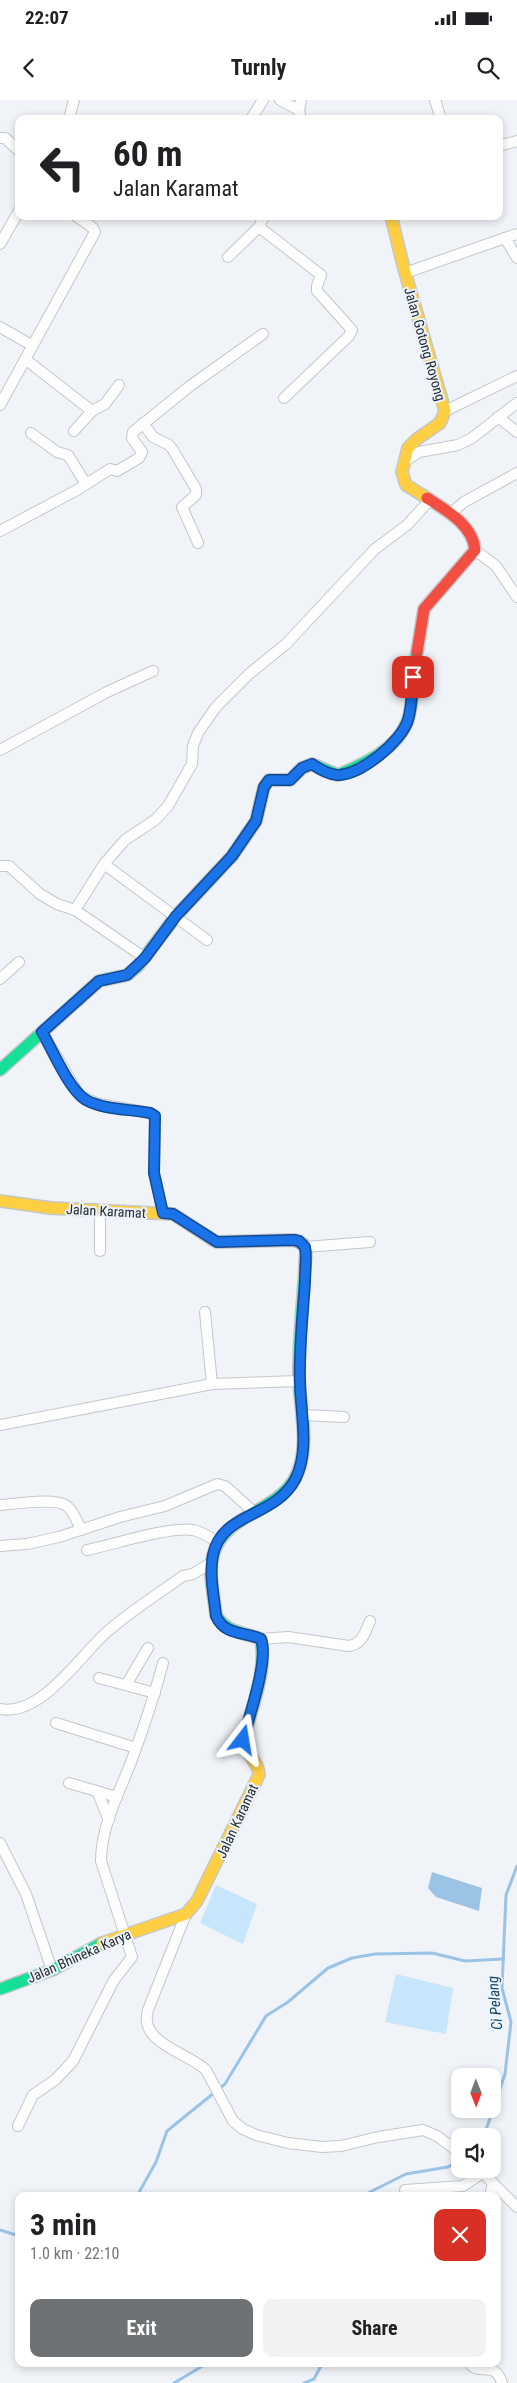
<!DOCTYPE html>
<html lang="en">
<head>
<meta charset="utf-8">
<style>
  :root { --surface:#fff; --page:#f2f2f2; --text:#202124; --muted:#757577; --accent:#6f7275 }
  body { margin:0; font-family:"Roboto Condensed",sans-serif; background:var(--page); color:var(--text); height:100vh; display:flex; flex-direction:column; font-size:19px; white-space:nowrap }
  * { box-sizing:border-box; margin:0 }
  p { font-size:16px; color:var(--muted) }
  .icon { flex:none; width:28px; height:28px; fill:none; stroke:currentColor; stroke-width:2; stroke-linecap:round; stroke-linejoin:round }
  .map { position:relative; flex:1; overflow:hidden }
  .sheet { position:absolute; left:15px; top:2092px; width:486px; height:175px; display:flex; flex-direction:column; background:var(--surface); border-radius:10px; box-shadow:0 2px 8px #0003 }
  .sheet>* { flex:none }
  .top-card { position:absolute; left:15px; top:15px; width:488px; height:105px; border-radius:10px; box-shadow:0 2px 8px #0003; background:#fff; color:var(--text); overflow:hidden }
  .needle { width:32px; rotate:179deg }
  .fabs { position:absolute; left:451px; top:1968px; display:grid; gap:10px }
  .fabs a { display:grid; place-items:center; width:50px; height:50px; border-radius:10px; background:var(--surface); box-shadow:0 2px 8px #0003; font-size:25px }
  .pin { position:absolute; display:grid; place-items:center; width:42px; height:42px; color:#fff; margin:-21px; border-radius:10px; box-shadow:0 2px 8px #0006 }
  .me { position:absolute; width:55px; margin:-28px; rotate:14deg; stroke-linejoin:round; filter:drop-shadow(0 0 4px #0008) }
  .turn { display:flex; align-items:center; gap:18px; height:105px; padding:0 15px; font-size:22px }
  .turn .icon { width:65px; height:65px; stroke-width:2.5 }
  .turn b { display:block; font-size:35px; line-height:42px }
  .round { display:grid; place-items:center; flex:none; width:52px; height:52px; border-radius:10px; background:var(--page) }
  .summary { display:flex; align-items:center; justify-content:space-between; height:85px; padding:0 15px }
  h1 { font-size:30px; font-weight:700; line-height:38px }
  .primary-button { display:flex; gap:10px; margin-top:auto; padding:10px 15px }
  .primary-button a { flex:1; height:58px; border-radius:10px; background:var(--accent); color:#fff; font-size:20px; font-weight:700; line-height:58px; text-align:center }
  .primary-button a+a { background:var(--page); color:var(--text) }
  .status { display:flex; justify-content:space-between; align-items:center; height:35px; padding:0 25px; background:var(--surface); direction:ltr }
  .status svg { height:14px; fill:currentColor }
  header { display:flex; justify-content:space-between; align-items:center; height:65px; padding:0 15px; background:var(--surface); font-size:22px; font-weight:700 }
  .map>svg:first-child { display:block }
  .green { fill:#c7e5fb }
  .water { fill:#9ac3e5 }
  .lines { fill:none; stroke-linecap:round; stroke-linejoin:round }
  .stream { stroke:#9ac3e5; stroke-width:3 }
  .street-casing { stroke:#c4c7ca; stroke-width:12 }
  .fast-casing { stroke:#c4c7ca; stroke-width:14 }
  .slow-casing { stroke:#c4c7ca; stroke-width:14 }
  .jam-casing { stroke:#c4c7ca; stroke-width:14 }
  .street { stroke:#fdfdfe; stroke-width:10 }
  .fast { stroke:#16e098; stroke-width:11 }
  .slow { stroke:#ffcf43; stroke-width:11 }
  .jam { stroke:#f24e42; stroke-width:11 }
  .route-casing { stroke:#114b97; stroke-width:12 }
  .route { stroke:#1a73e8; stroke-width:9 }
  .labels { text-anchor:middle; dominant-baseline:central; stroke-width:4; stroke-linejoin:round; paint-order:stroke }
  .street-label { font-size:14px; fill:#292c2f; stroke:#ecf4fb }
  .water-label { font-size:15px; font-style:italic; fill:#1a4565; stroke:#ecf4fb }
</style>
</head>
<body>
<div class="status"><b>22:07</b><svg viewBox="0 0 49 12"><path d="M0 12V9h3v3zM5 12V6h3v6zM10 12V3h3v9zM15 12V0h3v12zM26 1h20v11H26zM47 4h2v5h-2z"/></svg></div>
<header><svg class="icon" aria-label="back" viewBox="0 0 24 24"><path d="M15 5l-7 7 7 7"/></svg>Turnly<svg class="icon" aria-label="search" viewBox="0 0 24 24"><circle cx="10" cy="10" r="6"/><path d="M15 15l6 6"/></svg></header>
<div class="map">
<svg width="517" height="2283" viewBox="0 0 517 2283">
  <rect width="100%" height="100%" fill="#f0f4f8"/>
  <g class="green">
    <polygon points="216,1785 257,1804 243,1844 200,1823"/>
    <polygon points="396,1874 453,1888 446,1934 385,1922"/>
  </g>
  <polygon class="water" points="432,1772 482,1788 479,1811 436,1797 428,1788"/>
  <g class="lines">
    <g class="stream">
      <polyline points="481,2036 487,2027 505,1974 511,1922 502,1888 506,1795 517,1766"/>
      <polyline points="137,2096 156,2062 167,2031 225,1984 266,1916 288,1902 328,1868 352,1858 375,1854 432,1853 465,1861 503,1859"/>
      <polyline points="362,2096 406,2074 448,2067 460,2059"/>
      <polyline points="0,2130 19,2136"/>
      <polyline points="174,2283 206,2264"/>
      <polyline points="304,2283 314,2279 322,2264"/>
    </g>
    <defs>
      <g id="street">
        <polyline points="280,0 299,10"/>
        <polyline points="301,0 299,10 301,19"/>
        <polyline points="435,0 441,19"/>
        <polyline points="69,19 74,0"/>
        <polyline points="251,19 263,0"/>
        <polyline points="0,38 5,38 19,51"/>
        <polyline points="499,46 517,41"/>
        <polyline points="264,116 259,127 321,175 317,186 317,191 352,230 349,236 284,298"/>
        <polyline points="505,138 517,134"/>
        <polyline points="0,144 19,111"/>
        <polyline points="228,157 259,127"/>
        <polyline points="405,173 505,138 517,158"/>
        <polyline points="0,227 33,246"/>
        <polyline points="25,259 92,311 74,331"/>
        <polyline points="0,305 95,132 93,128 76,116"/>
        <polyline points="92,311 105,304 119,285"/>
        <polyline points="445,311 517,276"/>
        <polyline points="498,317 517,332"/>
        <polyline points="143,323 153,337 169,345 173,350 196,389 196,395 182,407 198,443"/>
        <polyline points="31,333 57,352 68,355 86,384"/>
        <polyline points="405,361 419,352 458,345 472,338 517,303"/>
        <polyline points="450,414 464,402 517,373"/>
        <polyline points="0,431 77,390 110,369 117,371 139,358 142,352 132,338 133,332 190,286 263,234"/>
        <polyline points="475,450 496,466 517,497"/>
        <polyline points="0,650 107,592 153,571"/>
        <polyline points="104,764 207,840"/>
        <polyline points="0,766 9,766 40,794 57,804 75,810 145,858"/>
        <polyline points="75,810 104,764 125,740 155,720 168,706 192,664 193,646 198,633 216,607 249,574 286,544 375,449 407,425 430,400"/>
        <polyline points="0,879 19,862"/>
        <polyline points="42,932 80,996 99,1004 150,1013 155,1016 154,1073 163,1113"/>
        <polyline points="305,1147 370,1142"/>
        <polyline points="100,1151 100,1111"/>
        <polyline points="205,1212 212,1284"/>
        <polyline points="304,1315 344,1317"/>
        <polyline points="0,1325 212,1284 299,1281"/>
        <path d="M0 1405C15 1404 56 1397 67 1406 74 1412 77 1421 81 1430"/>
        <polyline points="0,1446 27,1444 59,1437 120,1417 165,1406 217,1384 225,1386 255,1413"/>
        <path d="M87 1450C112 1445 170 1426 193 1430 202 1432 210 1437 217 1442"/>
        <path d="M261 1539 288 1537 349 1546C362 1544 365 1533 370 1521"/>
        <polyline points="99,1578 155,1593"/>
        <polyline points="126,1585 148,1548"/>
        <path d="M0 1609C42 1617 80 1555 108 1531 131 1511 158 1494 183 1476L193 1474 212 1462"/>
        <polyline points="56,1623 136,1648"/>
        <polyline points="69,1683 117,1697"/>
        <polyline points="97,1691 109,1720"/>
        <polyline points="0,1743 26,1794 52,1870"/>
        <path d="M186 1814 148 1910C138 1943 187 1952 206 1970L233 2021 243 2029 256 2035 288 2043 322 2047 341 2046 378 2037 423 2030 437 2036 460 2053"/>
        <path d="M18 2026 33 1995 55 1980 73 1961 114 1880 132 1857 101 1761C101 1727 119 1693 131 1662 143 1630 154 1597 163 1563"/>
        <polyline points="479,2069 517,2107"/>
        <polyline points="405,2090 463,2086 482,2073"/>
        <polyline points="490,2096 493,2083"/>
        <path d="M470 2264C479 2276 495 2260 502 2283"/>
      </g>
      <g id="fast">
        <path d="M0 970 99 881 127 875 138 866 176 816 232 756 256 721 264 687 269 680H290L302 668 312 664 338 675C364 664 396 650 407 622 414 605 413 572 417 552"/>
        <path d="M244 1638C252 1606 267 1572 261 1539 243 1532 226 1533 216 1515 214 1496 208 1474 213 1455 226 1409 287 1413 300 1366 308 1338 300 1308 299 1279 298 1241 303 1204 305 1166"/>
        <polyline points="0,1889 52,1870 102,1843"/>
      </g>
      <g id="slow">
        <polyline points="391,116 403,165 445,311 440,323 417,339 408,348 402,372 406,385 427,398"/>
        <polyline points="0,1101 51,1108 173,1114 213,1140"/>
        <path d="M102 1843 186 1814 197 1801 259 1675C259 1660 242 1653 244 1638"/>
      </g>
      <g id="jam">
        <path d="M417 552 424 509 475 450C473 425 446 410 427 398"/>
        <polyline points="213,1140 217,1142 294,1140 303,1144 306,1151 305,1166"/>
      </g>
    </defs>
    <use href="#street" class="street-casing"/>
    <use href="#fast" class="fast-casing"/>
    <use href="#slow" class="slow-casing"/>
    <use href="#jam" class="jam-casing"/>
    <use href="#street" class="street"/>
    <use href="#fast" class="fast"/>
    <use href="#slow" class="slow"/>
    <use href="#jam" class="jam"/>
  </g>
  <g class="lines">
    <defs>
      <path id="route" d="M243 1640C249 1616 269 1560 261 1539 243 1531 225 1536 216 1516 214 1496 209 1474 213 1455 222 1411 275 1419 296 1378 310 1348 300 1311 300 1280 299 1247 303 1214 305 1181 305 1170 307 1158 305 1147L299 1141 294 1140 217 1142 173 1114 163 1113 154 1073 155 1016 150 1013C130 1009 104 1010 86 1000 69 990 52 949 42 932L99 881 127 875 145 858 176 816 232 756 256 721 264 687 269 680H290L302 668 312 664C319 669 328 674 337 675 360 676 402 641 408 620 412 607 412 591 413 577"/>
    </defs>
    <use href="#route" class="route-casing"/>
    <use href="#route" class="route"/>
  </g>
  <g class="labels">
    <g class="street-label">
      <text transform="translate(425 244) rotate(74)">Jalan Gotong Royong</text>
      <text transform="translate(106 1111) rotate(3)">Jalan Karamat</text>
      <text transform="translate(237 1721) rotate(-65)">Jalan Karamat</text>
      <text transform="translate(79 1856) rotate(-24)">Jalan Bhineka Karya</text>
    </g>
    <g class="water-label">
      <text transform="translate(495 1903) rotate(-95)">Ci Pelang</text>
    </g>
  </g>
</svg>
<div class="fabs">
<a><svg class="needle" viewBox="-14 -14 28 28"><path d="M0-13l5 13h-10z" fill="#e53935"/><path d="M0 13l5-13h-10z" fill="#757577"/></svg></a>
<a><svg class="icon" aria-label="sound" viewBox="0 0 24 24"><path d="M4 9h4l5-4v14l-5-4H4zM17 9q2 3 0 6"/></svg></a>
</div>
<div class="pin" style="left:413px;top:577px;background:#d93025"><svg class="icon" aria-label="arrive" viewBox="0 0 24 24"><path d="M6 21V4h12l-3 4 3 4H6"/></svg></div>
<svg class="me" style="left:243px;top:1640px" viewBox="-20 -20 40 40"><path d="M0-17L14 15 0 8-14 15z" fill="#1a73e8" stroke="#fff" stroke-width="4"/></svg>
<div class="top-card">
<div class="turn"><svg class="icon" aria-label="left" viewBox="0 0 24 24"><path d="M17 20v-9H6M10 6l-5 5 5 5"/></svg><div><b>60 m</b>Jalan Karamat</div></div>
</div>
<section class="sheet">
<div class="summary"><div><h1>3 min</h1><p>1.0 km · 22:10</p></div><a class="round" style="background:#d93025;color:#fff"><svg class="icon" aria-label="close" viewBox="0 0 24 24"><path d="M6 6l12 12M18 6L6 18"/></svg></a></div>
<div class="primary-button"><a>Exit</a><a>Share</a></div>
</section>
</div>
</body>
</html>
